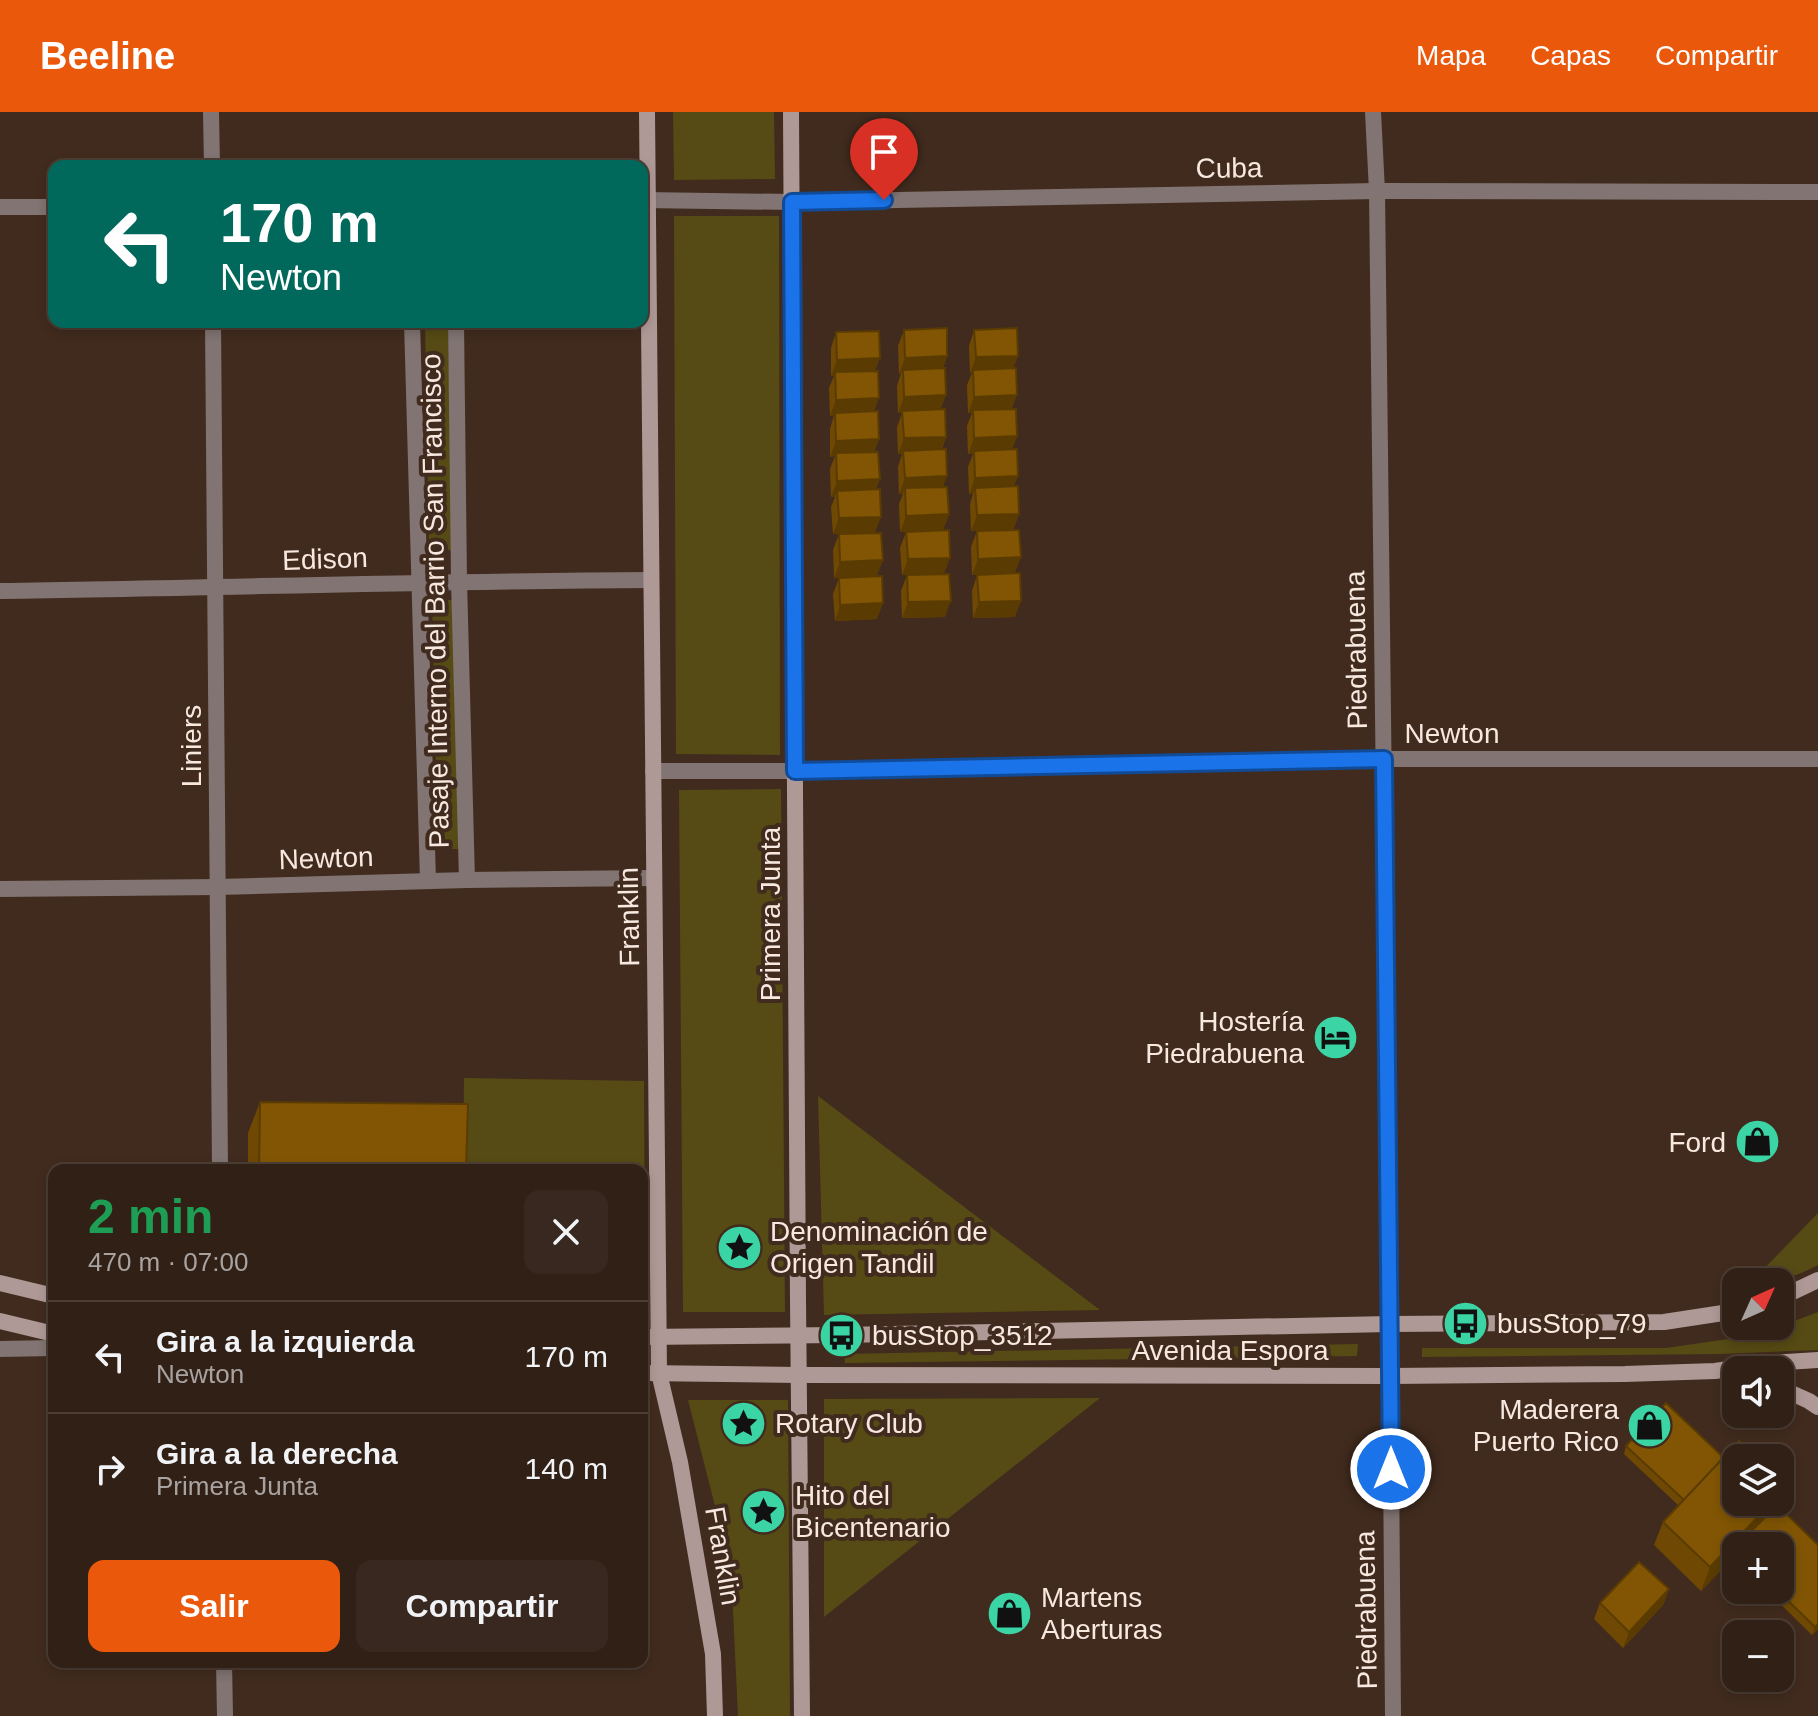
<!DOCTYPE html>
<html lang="es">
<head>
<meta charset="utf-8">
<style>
  :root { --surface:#312016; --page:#39281f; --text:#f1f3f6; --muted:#a8a3a1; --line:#4c3e35; --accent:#ea580c }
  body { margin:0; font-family:Arial,sans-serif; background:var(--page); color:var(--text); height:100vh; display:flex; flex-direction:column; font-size:30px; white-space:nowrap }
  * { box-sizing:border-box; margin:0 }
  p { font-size:26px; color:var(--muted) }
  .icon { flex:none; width:44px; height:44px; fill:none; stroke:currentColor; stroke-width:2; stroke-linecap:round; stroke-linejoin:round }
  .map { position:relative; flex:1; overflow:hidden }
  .side { position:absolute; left:48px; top:1052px; width:600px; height:504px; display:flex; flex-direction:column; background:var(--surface); border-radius:16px; box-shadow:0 4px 12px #0003,0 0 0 2px var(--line) }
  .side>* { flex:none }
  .guide { position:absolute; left:48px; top:48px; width:600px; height:168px; border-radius:16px; box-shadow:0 4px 12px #0003,0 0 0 2px var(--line); background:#00695c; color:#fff; overflow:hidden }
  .needle { width:52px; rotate:45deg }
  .controls { position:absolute; left:1722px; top:1156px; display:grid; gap:16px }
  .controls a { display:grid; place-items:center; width:72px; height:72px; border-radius:16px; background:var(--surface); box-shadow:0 4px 12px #0003,0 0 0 2px var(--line); font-size:40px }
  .pin { position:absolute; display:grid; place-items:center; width:68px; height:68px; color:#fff; margin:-82px -34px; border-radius:50% 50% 50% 0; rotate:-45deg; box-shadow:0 0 8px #0007 }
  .pin .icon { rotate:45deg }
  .me { position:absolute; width:88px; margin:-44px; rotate:0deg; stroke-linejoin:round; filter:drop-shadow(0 0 6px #0008) }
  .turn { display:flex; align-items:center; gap:28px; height:168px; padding:0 40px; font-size:36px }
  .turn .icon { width:104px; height:104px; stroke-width:2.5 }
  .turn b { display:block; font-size:56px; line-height:68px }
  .round { display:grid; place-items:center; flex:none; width:84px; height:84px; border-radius:16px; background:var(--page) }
  .overview { display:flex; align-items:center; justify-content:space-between; height:136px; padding:0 40px }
  h1 { font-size:48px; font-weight:700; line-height:60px; color:#1e9e55 }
  .cta { display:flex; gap:16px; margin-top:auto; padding:16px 40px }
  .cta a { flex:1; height:92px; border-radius:16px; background:var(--accent); color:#fff; font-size:32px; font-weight:700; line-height:92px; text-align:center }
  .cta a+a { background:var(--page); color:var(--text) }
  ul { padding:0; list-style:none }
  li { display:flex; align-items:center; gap:24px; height:112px; padding:0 40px; border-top:2px solid var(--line) }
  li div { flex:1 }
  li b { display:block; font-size:30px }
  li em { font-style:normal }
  header { display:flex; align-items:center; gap:48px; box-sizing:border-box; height:112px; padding:0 40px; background:var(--accent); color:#fff }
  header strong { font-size:38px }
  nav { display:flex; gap:44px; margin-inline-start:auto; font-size:28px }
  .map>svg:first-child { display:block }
  .green { fill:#564b14 }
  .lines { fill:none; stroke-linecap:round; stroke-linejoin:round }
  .street { stroke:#817472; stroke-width:16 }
  .secondary { stroke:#af9996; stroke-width:16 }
  .wall { fill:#6f4903 }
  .shaded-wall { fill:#5a3c03 }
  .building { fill:#815504; stroke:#5a3c03; stroke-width:2 }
  .route-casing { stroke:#114b97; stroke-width:20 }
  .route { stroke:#1a73e8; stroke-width:14 }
  .labels { text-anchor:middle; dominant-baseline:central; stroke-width:8; stroke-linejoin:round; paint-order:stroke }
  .street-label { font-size:28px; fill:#f7e8e0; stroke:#412b1e }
  .poi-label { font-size:28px; fill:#f7e8e0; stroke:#412b1e; text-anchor:start }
</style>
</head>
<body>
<header>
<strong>Beeline</strong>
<nav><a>Mapa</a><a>Capas</a><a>Compartir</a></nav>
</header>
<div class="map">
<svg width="1818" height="1604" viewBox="0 0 1818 1604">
  <rect width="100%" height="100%" fill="#412b1e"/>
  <g class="green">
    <polygon points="673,0 774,0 775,67 674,68"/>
    <polygon points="674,104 779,104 780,643 676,642"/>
    <polygon points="425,210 448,210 452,438 429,438"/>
    <polygon points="432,488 454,488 459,737 438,737"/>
    <polygon points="781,677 785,1200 683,1200 679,678"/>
    <polygon points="464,966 644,969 645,1192 642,1192 642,1058 463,1058"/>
    <polygon points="818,984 1100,1198 824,1203"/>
    <path d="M1818 1101V1153C1796 1165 1776 1170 1751 1170Z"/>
    <polygon points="1818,1200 1818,1238 1719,1242 1422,1245 1422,1236 1666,1236 1742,1225 1767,1219"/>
    <polygon points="1358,1232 1357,1244 845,1251 844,1242"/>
    <polygon points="1100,1286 824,1505 824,1287"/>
    <polygon points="688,1288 788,1288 790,1604 738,1604 731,1457"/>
  </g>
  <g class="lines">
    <g class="street">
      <polyline points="211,0 212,54"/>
      <polyline points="1373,0 1377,79 1390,1212 1393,1604"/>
      <polyline points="642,88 792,90 1377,79 1818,80"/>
      <polyline points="0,95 54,95"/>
      <polyline points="213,210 220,1058"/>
      <polyline points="412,210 428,769"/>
      <polyline points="456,210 459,469 467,768"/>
      <path d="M0 479C217 476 434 469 651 468"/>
      <polyline points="653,659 795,659 1384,647 1818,647"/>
      <polyline points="0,777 218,775 467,768 654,766"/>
      <polyline points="0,1237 54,1236"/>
      <polyline points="224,1550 225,1604"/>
    </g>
    <g class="secondary">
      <polyline points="647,0 659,1261 680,1350 713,1542 715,1604"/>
      <polyline points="791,0 798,1189 802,1604"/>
      <polyline points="0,1171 54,1184"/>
      <polyline points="1780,1186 1818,1168"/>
      <polyline points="0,1209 54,1222"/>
      <polyline points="642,1225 841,1223 1390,1212 1664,1210 1736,1199"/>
      <polyline points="642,1261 798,1263 1390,1264 1625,1262 1715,1259 1771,1251 1818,1248"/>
      <polyline points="1780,1276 1809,1289 1818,1295"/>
    </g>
  </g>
  <g class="wall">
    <polygon points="904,218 947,244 943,256 941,297 946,325 942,337 943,375 949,402 943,418 900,420 899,392 903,382 899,382 898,355 902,342 898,342 897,315 902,301 898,301 897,274 901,261 899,262 898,234"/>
    <polygon points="974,218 1014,256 1012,297 1017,324 1012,337 1014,374 1019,402 1013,418 971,419 970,392 973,382 969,382 968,355 973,342 968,342 967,314 972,301 968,301 967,273 972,261 970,261 969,234"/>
    <polygon points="836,220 876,259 874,299 879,327 874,340 876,377 875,421 833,422 831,395 835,385 831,385 830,357 835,344 830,345 830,317 834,303 830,304 829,276 834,264 831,264 831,236"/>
    <polygon points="977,419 1015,461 1015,505 973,506 972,479 977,463 972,463 971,435"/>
    <polygon points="906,420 944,462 945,505 902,506 901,479 907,463 902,463 900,436"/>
    <polygon points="839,422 877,464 877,507 835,509 833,482 839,466 847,465 834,466 833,438"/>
    <polygon points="260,990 466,1058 248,1058 248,1021"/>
    <polygon points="1626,1334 1724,1346 1779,1395 1818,1517 1812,1523 1766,1478 1780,1478 1736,1434 1736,1449 1733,1446 1701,1479 1654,1433 1663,1410 1678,1393 1624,1342"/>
    <polygon points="1669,1477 1663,1493 1623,1536 1594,1507 1600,1491"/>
  </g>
  <g class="shaded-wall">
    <polygon points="947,244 942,260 903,258 901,261 899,262 905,246"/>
    <polygon points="1018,244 1012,260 973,258 972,261 970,261 976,245"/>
    <polygon points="880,246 874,262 835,260 834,264 831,264 837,248"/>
    <polygon points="946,283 940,299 898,301 904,285"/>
    <polygon points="1017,283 1011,299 968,301 974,285"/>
    <polygon points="879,286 873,302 830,304 836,288"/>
    <polygon points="1017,324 1011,340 974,339 973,342 968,342 974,326"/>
    <polygon points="946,325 941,340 903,339 902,342 898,342 904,326"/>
    <polygon points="879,327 873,343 836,341 835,344 830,345 836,329"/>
    <polygon points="947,364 941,380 905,376 903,382 899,382 905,366"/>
    <polygon points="1018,364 1012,380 975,376 973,382 969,382 975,366"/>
    <polygon points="880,367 874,383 837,379 835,385 831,385 837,369"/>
    <polygon points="949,402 943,418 900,420 906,404"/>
    <polygon points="1019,402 1013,418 971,419 977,403"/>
    <polygon points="881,405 875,421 833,422 839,406"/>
    <polygon points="1021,445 1015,461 972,463 978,447"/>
    <polygon points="950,446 944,462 902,463 908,447"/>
    <polygon points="883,448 877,464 834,466 840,450"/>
    <polygon points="951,489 945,505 902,506 908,490"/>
    <polygon points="1021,489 1015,505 973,506 979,490"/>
    <polygon points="883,491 877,507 835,509 840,493"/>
    <polygon points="1787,1374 1778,1398 1744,1434 1736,1434 1736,1438 1735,1437 1732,1445 1733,1446 1701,1479 1710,1455 1772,1390 1780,1390 1780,1381"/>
    <polygon points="1669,1477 1663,1493 1623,1536 1629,1520"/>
    <polygon points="1818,1512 1818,1517 1812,1523 1815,1515"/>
  </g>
  <g class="building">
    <polygon points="947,216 947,244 905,246 904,218"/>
    <polygon points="1017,216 1018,244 976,245 974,218"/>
    <polygon points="879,219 880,246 837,248 836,220"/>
    <polygon points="945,256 946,283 904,285 903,258"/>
    <polygon points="1016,256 1017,283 974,285 973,258"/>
    <polygon points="878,259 879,286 836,288 835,260"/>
    <polygon points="945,297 946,325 904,326 902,299"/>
    <polygon points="1016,297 1017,324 974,326 973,298"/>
    <polygon points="878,299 879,327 836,329 835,301"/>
    <polygon points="946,337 947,364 905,366 903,339"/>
    <polygon points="1017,337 1018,364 975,366 974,339"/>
    <polygon points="878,340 880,367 837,369 836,341"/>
    <polygon points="1018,374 1019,402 977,403 975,376"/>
    <polygon points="947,375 949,402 906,404 905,376"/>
    <polygon points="880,377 881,405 839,406 837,379"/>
    <polygon points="949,418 950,446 908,447 906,420"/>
    <polygon points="1019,418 1021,445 978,447 977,419"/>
    <polygon points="881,421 883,448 840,450 839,422"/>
    <polygon points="1020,461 1021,489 979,490 977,463"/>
    <polygon points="949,462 951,489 908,490 907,463"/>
    <polygon points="882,464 883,491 840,493 839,466"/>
    <polygon points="260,990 468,992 466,1058 259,1058"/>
    <polygon points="1666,1291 1724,1346 1684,1388 1626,1334"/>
    <polygon points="1739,1329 1757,1346 1736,1346 1736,1390 1772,1390 1710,1455 1663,1410"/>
    <polygon points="1780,1368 1787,1374 1780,1381"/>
    <polygon points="1777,1393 1818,1433 1818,1512 1815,1515 1777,1478 1780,1478 1780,1434 1737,1434"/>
    <polygon points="1639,1450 1669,1477 1629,1520 1600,1491"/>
  </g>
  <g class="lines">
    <defs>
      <polyline id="route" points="884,88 792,90 795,659 1384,647 1391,1357"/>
    </defs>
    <use href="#route" class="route-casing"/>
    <use href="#route" class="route"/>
  </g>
  <defs>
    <symbol id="hotel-disc" viewBox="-11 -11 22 22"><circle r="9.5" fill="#3bd4a4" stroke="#412b1e"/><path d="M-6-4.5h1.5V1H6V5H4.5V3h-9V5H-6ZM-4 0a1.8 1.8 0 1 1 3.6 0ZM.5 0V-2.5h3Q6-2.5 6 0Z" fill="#111"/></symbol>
    <symbol id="shop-disc" viewBox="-11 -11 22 22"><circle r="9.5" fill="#3bd4a4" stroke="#412b1e"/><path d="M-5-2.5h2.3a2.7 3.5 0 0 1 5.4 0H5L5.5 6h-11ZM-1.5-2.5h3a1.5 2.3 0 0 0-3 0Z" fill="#111"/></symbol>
    <symbol id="sight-disc" viewBox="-11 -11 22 22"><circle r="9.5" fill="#3bd4a4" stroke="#412b1e"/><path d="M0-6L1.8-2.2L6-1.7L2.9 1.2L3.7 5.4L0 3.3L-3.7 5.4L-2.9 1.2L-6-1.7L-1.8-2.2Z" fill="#111"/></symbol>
    <symbol id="bus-disc" viewBox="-11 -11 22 22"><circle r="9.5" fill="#3bd4a4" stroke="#412b1e"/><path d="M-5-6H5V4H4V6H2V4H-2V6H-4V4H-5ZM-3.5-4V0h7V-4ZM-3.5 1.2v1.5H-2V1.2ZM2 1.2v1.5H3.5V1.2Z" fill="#111"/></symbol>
  </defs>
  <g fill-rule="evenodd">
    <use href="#hotel-disc" x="1310" y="900" width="51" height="51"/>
    <use href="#shop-disc" x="1732" y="1004" width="51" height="51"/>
    <use href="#sight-disc" x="714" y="1110" width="51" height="51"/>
    <use href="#bus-disc" x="1440" y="1186" width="51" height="51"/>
    <use href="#bus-disc" x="816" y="1198" width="51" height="51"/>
    <use href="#sight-disc" x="718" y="1286" width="51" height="51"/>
    <use href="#shop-disc" x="1624" y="1288" width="51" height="51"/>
    <use href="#sight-disc" x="738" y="1374" width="51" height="51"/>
    <use href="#shop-disc" x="984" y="1476" width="51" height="51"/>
  </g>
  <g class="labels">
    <g class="street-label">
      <text transform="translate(1229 56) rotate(-1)">Cuba</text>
      <text transform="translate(325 447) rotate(-2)">Edison</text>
      <text transform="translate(435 489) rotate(-91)">Pasaje Interno del Barrio San Francisco</text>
      <text transform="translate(1356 538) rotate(-91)">Piedrabuena</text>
      <text x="1452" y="621">Newton</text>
      <text transform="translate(191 634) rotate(-90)">Liniers</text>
      <text transform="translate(326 746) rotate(-2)">Newton</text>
      <text transform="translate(770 802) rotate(-90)">Primera Junta</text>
      <text transform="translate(629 805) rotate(-91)">Franklin</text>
      <text x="1230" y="1238">Avenida Espora</text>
      <text transform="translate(723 1444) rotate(80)">Franklin</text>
      <text transform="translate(1366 1498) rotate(-91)">Piedrabuena</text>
    </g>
    <g class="poi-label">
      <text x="1304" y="909" text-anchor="end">Hostería<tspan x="1304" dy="32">Piedrabuena</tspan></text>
      <text x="1726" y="1030" text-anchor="end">Ford</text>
      <text x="770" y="1119">Denominación de<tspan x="770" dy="32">Origen Tandil</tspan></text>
      <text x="1497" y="1211">busStop_79</text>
      <text x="872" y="1223">busStop_3512</text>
      <text x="1619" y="1297" text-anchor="end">Maderera<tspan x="1619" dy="32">Puerto Rico</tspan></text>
      <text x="775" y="1311">Rotary Club</text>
      <text x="795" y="1383">Hito del<tspan x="795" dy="32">Bicentenario</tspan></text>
      <text x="1041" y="1485">Martens<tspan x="1041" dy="32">Aberturas</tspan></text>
    </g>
  </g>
</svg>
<div class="controls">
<a><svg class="needle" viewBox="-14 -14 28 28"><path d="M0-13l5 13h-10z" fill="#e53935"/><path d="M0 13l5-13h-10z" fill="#a8a3a1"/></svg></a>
<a><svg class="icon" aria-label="sound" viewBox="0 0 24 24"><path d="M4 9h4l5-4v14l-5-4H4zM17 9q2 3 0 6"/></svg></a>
<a><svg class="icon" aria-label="layers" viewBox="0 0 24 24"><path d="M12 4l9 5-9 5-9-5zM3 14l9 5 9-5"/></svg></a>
<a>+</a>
<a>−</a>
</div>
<div class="pin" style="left:884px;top:88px;background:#d93025"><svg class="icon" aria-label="arrive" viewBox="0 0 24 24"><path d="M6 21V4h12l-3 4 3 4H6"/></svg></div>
<svg class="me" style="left:1391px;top:1357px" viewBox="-20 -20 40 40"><circle r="17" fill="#1a73e8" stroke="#fff" stroke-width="3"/><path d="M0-11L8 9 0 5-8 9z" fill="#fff"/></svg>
<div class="guide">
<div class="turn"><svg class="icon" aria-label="left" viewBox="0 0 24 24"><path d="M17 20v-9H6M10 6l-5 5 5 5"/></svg><div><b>170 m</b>Newton</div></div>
</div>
<section class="side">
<div class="overview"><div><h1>2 min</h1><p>470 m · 07:00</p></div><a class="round"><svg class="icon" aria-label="close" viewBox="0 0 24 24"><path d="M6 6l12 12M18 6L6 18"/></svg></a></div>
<ul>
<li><svg class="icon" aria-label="left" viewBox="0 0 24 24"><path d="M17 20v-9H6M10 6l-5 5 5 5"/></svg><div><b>Gira a la izquierda</b><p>Newton</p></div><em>170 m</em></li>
<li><svg class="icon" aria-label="right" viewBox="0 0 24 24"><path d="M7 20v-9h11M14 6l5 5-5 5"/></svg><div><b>Gira a la derecha</b><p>Primera Junta</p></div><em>140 m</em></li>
</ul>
<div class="cta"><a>Salir</a><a>Compartir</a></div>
</section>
</div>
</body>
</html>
